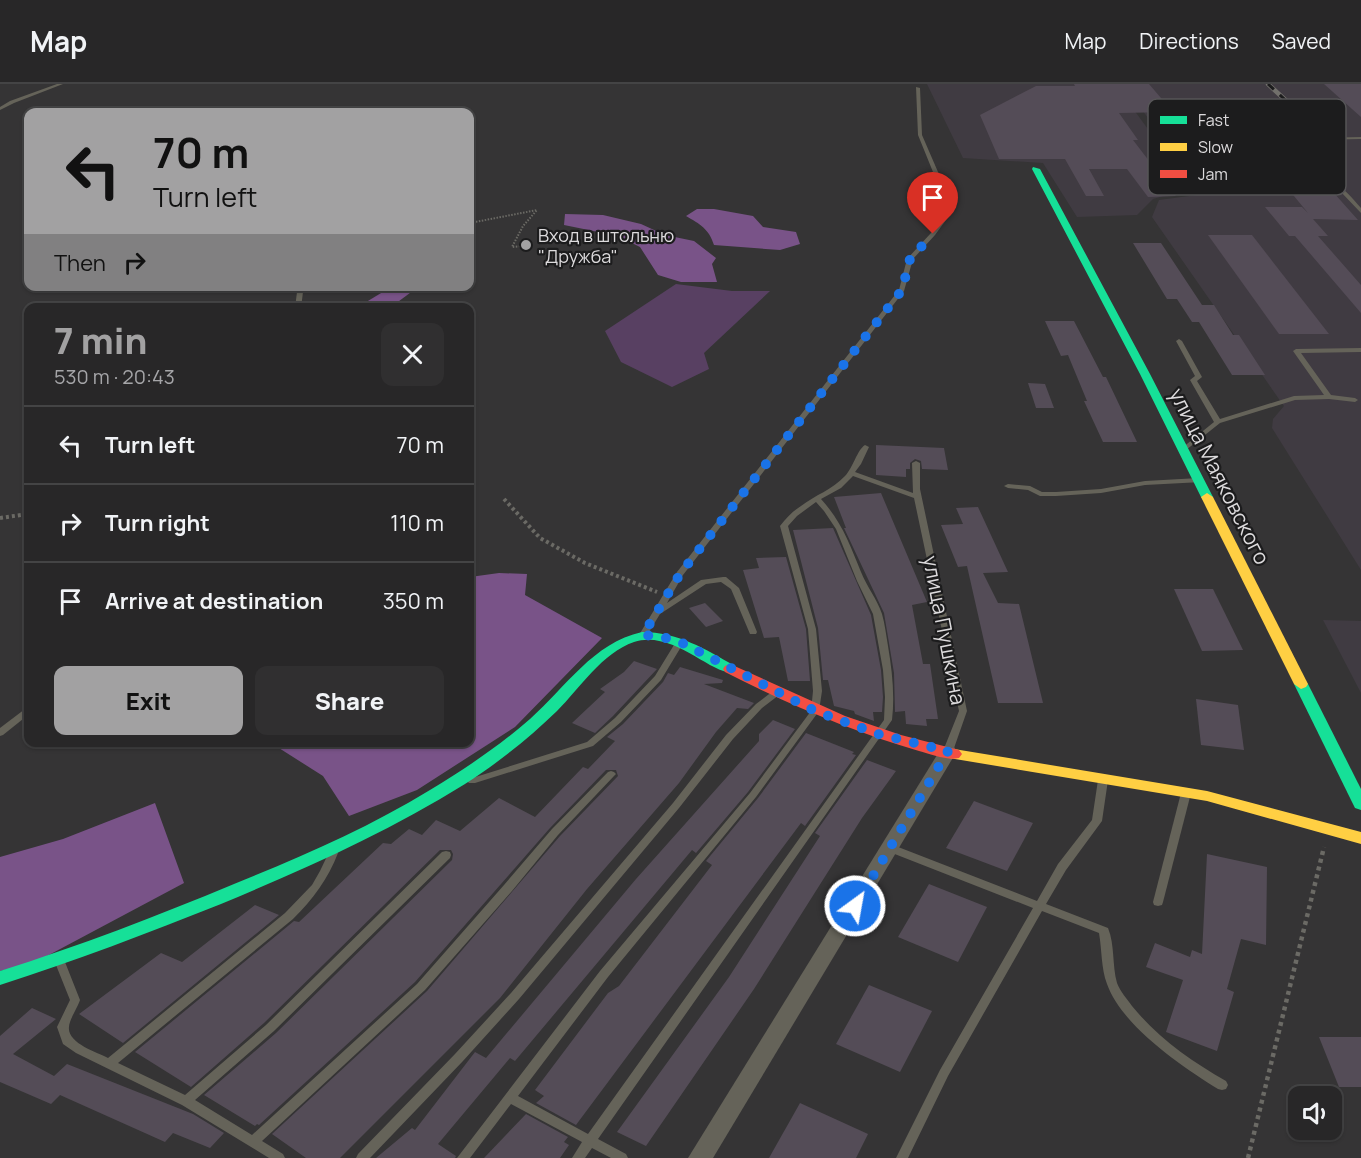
<!DOCTYPE html>
<html lang="en">
<head>
<meta charset="utf-8">
<style>
  :root { --surface:#282728; --page:#302f30; --text:#f1f3f6; --muted:#a5a5a8; --line:#444445; --accent:#a2a1a2 }
  body { margin:0; font-family:Manrope,sans-serif; background:var(--page); color:var(--text); height:100vh; display:flex; flex-direction:column; font-size:22px; white-space:nowrap }
  * { box-sizing:border-box; margin:0 }
  p { font-size:20px; color:var(--muted) }
  .icon { flex:none; width:33px; height:33px; fill:none; stroke:currentColor; stroke-width:2; stroke-linecap:round; stroke-linejoin:round }
  .map { position:relative; flex:1; overflow:hidden }
  .side { position:absolute; left:24px; top:219px; width:450px; height:444px; display:flex; flex-direction:column; background:var(--surface); border-radius:12px; box-shadow:0 2px 4px #0004,0 0 0 2px var(--line) }
  .side>* { flex:none }
  .hud { position:absolute; left:24px; top:24px; width:450px; height:183px; border-radius:12px; box-shadow:0 2px 4px #0004,0 0 0 2px var(--line); background:#a2a1a2; color:#111; overflow:hidden }
  .controls { position:absolute; left:1288px; top:1002px; display:grid; gap:12px }
  .controls a { display:grid; place-items:center; width:54px; height:54px; border-radius:12px; background:var(--surface); box-shadow:0 2px 4px #0004,0 0 0 2px var(--line); font-size:30px }
  .pin { position:absolute; display:grid; place-items:center; width:51px; height:51px; color:#fff; margin:-62px -26px; border-radius:50% 50% 50% 0; rotate:-45deg; box-shadow:0 0 6px #0007 }
  .pin .icon { rotate:45deg }
  .me { position:absolute; width:66px; margin:-33px; rotate:32deg; stroke-linejoin:round; filter:drop-shadow(0 0 4px #0008) }
  .turn { display:flex; align-items:center; gap:21px; height:126px; padding:0 30px; font-size:27px }
  .turn .icon { width:78px; height:78px; stroke-width:2.5 }
  .turn b { display:block; font-size:42px; line-height:51px }
  .then { display:flex; align-items:center; height:57px; padding:0 30px; background:#0003; gap:12px; font-size:22px }
  .round { display:grid; place-items:center; flex:none; width:63px; height:63px; border-radius:12px; background:var(--page) }
  .headline { display:flex; align-items:center; justify-content:space-between; height:102px; padding:0 30px }
  h1 { font-size:36px; font-weight:800; line-height:45px; color:var(--accent) }
  .button { display:flex; gap:12px; margin-top:auto; padding:12px 30px }
  .button a { flex:1; height:69px; border-radius:12px; background:var(--accent); color:#111; font-size:24px; font-weight:800; line-height:69px; text-align:center }
  .button a+a { background:var(--page); color:var(--text) }
  ul { padding:0; list-style:none }
  li { display:flex; align-items:center; gap:18px; height:78px; padding:0 30px; border-top:2px solid var(--line) }
  li div { flex:1 }
  li b { display:block; font-size:22px }
  li em { font-style:normal }
  header { display:flex; align-items:center; gap:36px; box-sizing:border-box; height:84px; padding:0 30px; background:var(--surface); border-bottom:2px solid var(--line) }
  header strong { font-size:28px }
  nav { display:flex; gap:33px; margin-inline-start:auto; font-size:21px }
  .map>svg:first-child { display:block }
  .built { fill:#403b42 }
  .green { fill:#584062 }
  .forest { fill:#795388 }
  .building { fill:#544c57 }
  .lines { fill:none; stroke-linecap:round; stroke-linejoin:round }
  .path-far3 { stroke:#6b6a65; stroke-width:2; stroke-dasharray:1.5 1.5; stroke-linecap:butt }
  .path-far2 { stroke:#6b6a65; stroke-width:3; stroke-dasharray:2 2; stroke-linecap:butt }
  .path-far1 { stroke:#6b6a65; stroke-width:4; stroke-dasharray:3 3; stroke-linecap:butt }
  .path { stroke:#6b6a65; stroke-width:4.5; stroke-dasharray:4 4; stroke-linecap:butt }
  .lane { fill:#656359; fill-rule:evenodd }
  .street { fill:#656359; fill-rule:evenodd }
  .fast { fill:#16e098; fill-rule:evenodd }
  .slow { fill:#ffcf43; fill-rule:evenodd }
  .jam { fill:#f24e42; fill-rule:evenodd }
  .rail-casing { stroke:#72706c; stroke-width:4.5 }
  .rail { stroke:#1c1c1d; stroke-width:3; stroke-dasharray:8; stroke-linecap:butt }
  .route { stroke:#1a73e8; stroke-width:10; stroke-dasharray:0 18 }
  .poi-dot { fill:#a2a1a2; stroke:#1c1c1d; stroke-width:2 }
  .labels { text-anchor:middle; dominant-baseline:central; stroke-width:4.5; stroke-linejoin:round; paint-order:stroke }
  .far-poi-label { font-size:18px; fill:#dddbdd; stroke:#1c1c1d; text-anchor:start }
  .street-label { font-size:21px; fill:#dddbdd; stroke:#1c1c1d }
  .key { fill:#1c1c1d; stroke:#565557; stroke-width:1.5 }
  .key-label { font-size:16px; fill:#dddbdd }
</style>
</head>
<body>
<header>
<strong>Map</strong>
<nav><a>Map</a><a>Directions</a><a>Saved</a></nav>
</header>
<div class="map">
<svg width="1361" height="1074" viewBox="0 0 1361 1074">
  <rect width="100%" height="100%" fill="#353435"/>
  <g class="built">
    <polygon points="927,0 1115,0 1191,104 1153,115 1137,131 1077,133 1043,79 963,74"/>
    <polygon points="1123,0 1361,0 1361,486 1272,344 1273,335 1284,322 1281,318 1152,133 1159,116 1204,110"/>
    <polygon points="1323,536 1361,537 1361,609"/>
  </g>
  <polygon class="green" points="676,200 732,207 770,207 704,269 709,285 672,303 621,278 605,247"/>
  <g class="forest">
    <path d="M697 125H714L753 132 763 143 796 148 800 160 780 166 714 161C709 145 700 140 686 132Z"/>
    <polygon points="565,130 603,131 641,140 665,151 694,157 716,174 712,180 717,198 681,198 658,191 640,163 618,152 564,141"/>
    <polygon points="391,203 418,203 391,223 358,223"/>
    <polygon points="499,489 527,490 525,511 602,554 515,643 417,706 349,732 323,692 271,659 470,658 470,493"/>
    <polygon points="155,719 184,799 32,880 0,887 0,773 63,755"/>
  </g>
  <g class="building">
    <polygon points="1074,0 1149,0 1173,28 1119,29 1138,56 1133,56 1176,112 1148,113 1127,85 1089,85 1104,112 1086,112 1065,75 999,75 980,31 1036,2 1075,2"/>
    <polygon points="1324,0 1361,0 1361,33"/>
    <polygon points="1299,98 1325,99 1358,136 1313,135 1328,152 1318,152 1361,201 1361,229 1295,152 1289,152 1265,123 1302,123 1308,129 1289,106 1305,106"/>
    <polygon points="1208,151 1252,151 1329,250 1279,250"/>
    <polygon points="1133,159 1161,159 1202,221 1214,221 1233,251 1239,251 1265,291 1232,291 1199,238 1192,238 1177,215 1167,215"/>
    <polygon points="1045,237 1074,237 1103,293 1106,293 1137,358 1103,358 1084,317 1087,317 1068,271 1061,272"/>
    <polygon points="1028,299 1045,300 1054,324 1036,324"/>
    <polygon points="876,361 944,364 948,386 922,385 921,377 915,375 910,379 910,385 906,385 906,393 876,391"/>
    <polygon points="881,409 927,518 912,521 923,580 930,580 938,635 926,635 927,642 906,640 905,627 895,628 894,589 884,529 844,444 846,444 834,413"/>
    <polygon points="978,423 1008,488 983,489 998,519 1019,520 1043,619 998,619 967,482 958,483 941,441 963,440 956,424"/>
    <polygon points="833,444 871,531 881,586 883,613 882,628 873,628 874,637 855,630 854,627 834,622 828,596 823,596 818,544 793,446"/>
    <polygon points="786,473 806,545 810,597 788,597 779,553 764,554 743,486 759,484 756,474"/>
    <polygon points="1174,505 1213,505 1243,566 1202,567"/>
    <polygon points="705,519 723,537 706,543 689,524"/>
    <polygon points="634,577 657,585 613,632 595,649 572,639 605,608 600,605 624,588"/>
    <polygon points="680,583 723,596 722,599 704,600 754,619 748,625 737,624 716,648 679,699 587,805 500,914 340,1074 306,1074 272,1050 427,907 560,752 618,692 616,686 606,686 550,744 415,898 259,1041 257,1040 255,1042 204,1011 276,949 452,776 453,770 451,766 440,766 264,939 191,1003 135,968 294,837 299,838 383,759 391,760 409,745 422,751 436,736 460,747 499,714 535,733 583,683 588,685 615,657 607,653 623,640 663,598 668,589 674,591"/>
    <polygon points="1196,615 1238,621 1244,666 1201,661"/>
    <polygon points="773,636 795,645 748,708 696,769 692,766 515,977 510,974 438,1060 456,1072 455,1074 376,1074 412,1044 415,1046 475,968 486,974 636,795 759,657 759,650"/>
    <polygon points="806,649 854,668 852,670 856,671 805,742 801,739 576,1041 536,1019 544,1012 535,1006 608,909 619,902 712,781 706,777 758,714"/>
    <polygon points="867,676 896,687 862,734 754,905 646,1062 617,1048 729,893 820,752 815,749"/>
    <polygon points="974,717 1033,739 1007,787 946,764"/>
    <polygon points="1207,770 1267,783 1266,861 1241,855 1227,905 1234,908 1217,967 1166,948 1183,896 1146,883 1155,859 1190,873 1192,866 1202,870"/>
    <polygon points="929,800 987,823 958,878 898,853"/>
    <polygon points="255,821 279,831 123,959 79,930 161,869 182,878"/>
    <polygon points="869,901 932,927 900,988 836,960"/>
    <polygon points="32,924 56,935 13,970 54,992 67,980 193,1030 224,1049 210,1064 173,1049 165,1058 60,1011 51,1020 0,998 0,952"/>
    <polygon points="1319,953 1361,953 1361,1003 1339,1003"/>
    <polygon points="800,1019 868,1050 856,1074 769,1074"/>
    <polygon points="526,1030 568,1053 564,1058 569,1061 560,1074 484,1074"/>
  </g>
  <g class="lines">
    <polyline class="path-far3" points="470,139 537,126 523,142 512,163 525,162"/>
    <polyline class="path-far2" points="275,222 285,220"/>
    <g class="path-far1">
      <polyline points="504,415 540,454 585,479 657,508"/>
      <polyline points="0,434 28,430"/>
    </g>
    <polyline class="path" points="1248,1074 1324,763"/>
    <g class="lane">
      <polygon points="57,0 63,0 14,19 0,26 0,23 10,17"/>
      <polygon points="916,3 920,4 922,51 954,125 935,151 913,175 904,207 683,491 667,519 701,496 723,493 726,493 739,504 757,548 756,550 750,550 731,505 721,498 706,500 660,530 646,553 640,553 639,551 677,488 899,206 907,175 931,149 948,125 918,51"/>
      <polygon points="1361,53 1361,55 1226,58 1163,67 1161,66 1163,65 1226,56"/>
      <path d="M1301 88C1330 90 1343 103 1361 124V129L1340 107 1326 97 1311 92 1299 91 1298 90Z"/>
      <polygon points="300,206 303,208 301,224 295,224 297,208"/>
      <polygon points="1179,255 1182,257 1202,293 1197,297 1220,335 1294,312 1324,311 1293,267 1296,265 1361,264 1361,268 1301,269 1331,311 1355,314 1358,316 1355,318 1329,315 1295,316 1220,339 1186,366 1182,366 1182,364 1214,338 1190,296 1195,292 1176,257"/>
      <path d="M865 361 869 363 861 380 855 388 913 409 912 379 916 377 920 379V405L967 627 953 667 951 669H945L943 667 959 627 914 414 853 392 841 404 821 415C842 438 850 461 861 488 867 503 877 515 882 530 885 540 886 551 888 562 892 586 895 611 892 636L598 1055 626 1070 628 1074H611L592 1064 585 1074H572L582 1058 511 1020 470 1074H457L600 887 750 709 811 627 813 607 808 545 780 442C786 434 793 427 801 422 815 411 832 406 845 392 853 384 857 366 865 361ZM816 418 824 427 836 445 857 497 873 530 883 586 885 613 884 636 588 1050 518 1012 608 893 756 713 819 627 822 607 816 545 788 442 797 432Z"/>
      <polygon points="1199,394 1203,396 1202,398 1145,401 1101,409 1056,412 1040,412 1028,406 1008,404 1004,402 1008,400 1030,402 1042,408 1056,408 1101,405 1145,397"/>
      <polygon points="680,555 684,558 661,596 621,638 593,662 475,699 469,699 467,697 469,695 587,658 615,634 655,592 677,556"/>
      <polygon points="776,606 780,609 779,611 762,624 733,655 679,724 519,915 463,977 370,1074 356,1074 358,1070 455,970 511,909 673,719 726,651 756,620 773,607"/>
      <polygon points="28,624 28,631 3,651 0,652 0,644 25,625"/>
      <path d="M611 687 614 688 616 690 614 692 558 751 512 807 425 906 262 1057 283 1070 285 1074H269L182 1021 76 969 63 960 57 943 70 916 54 876 55 873 59 872 63 873 80 916C78 923 69 936 69 943 67 959 96 968 108 974L285 829 312 801 320 787 330 766 333 765 336 766 338 769C328 795 313 815 293 835L118 979 185 1011 266 941 442 768 446 767 450 768 451 771 450 774 274 947 195 1016 252 1051 417 900 504 801 552 745 608 688Z"/>
      <path d="M1103 693 1106 694 1108 696 1102 737 1066 786 1046 820 1108 844C1115 861 1112 881 1117 899 1120 907 1127 915 1132 922 1158 954 1191 977 1226 997L1228 1001 1226 1005 1222 1006 1218 1005C1181 982 1122 942 1107 900 1101 884 1102 866 1099 849L1042 827 948 992 908 1074H896L940 986 1033 824 887 767 885 764 887 761 890 760 893 761 1037 817 1058 780 1092 736 1098 696 1100 694Z"/>
      <polygon points="1186,706 1189,707 1191,709 1163,818 1162,821 1158,822 1154,821 1153,818 1181,709 1183,707"/>
    </g>
    <polygon class="street" points="948,661 954,663 957,667 713,1074 688,1074 942,663"/>
    <g class="fast">
      <polygon points="1033,83 1040,85 1150,290 1213,413 1211,416 1203,416 1201,413 1140,290 1032,85"/>
      <path d="M642 548C678 548 705 565 735 582L737 585 735 588C714 594 674 545 634 558 602 569 580 604 557 627 529 654 498 679 465 700 388 748 305 785 221 820 148 849 75 877 0 901V887C79 862 157 832 234 800 301 773 368 744 430 706 465 685 499 662 530 635 566 603 593 559 642 548Z"/>
      <polygon points="1301,595 1308,600 1361,705 1361,726 1355,724 1353,720 1294,600"/>
    </g>
    <g class="slow">
      <polygon points="1207,409 1213,413 1308,600 1306,603 1301,605 1294,600 1201,413"/>
      <polygon points="954,665 1207,707 1361,748 1361,760 1207,717 949,674 946,670 949,666"/>
    </g>
    <path class="jam" d="M730 580 845 632 901 651 959 666 962 670 959 674C948 677 930 670 919 667 851 647 788 620 725 588L723 585 725 582Z"/>
    <defs>
      <polyline id="rail" points="1268,0 1318,46"/>
    </defs>
    <use href="#rail" class="rail-casing"/>
    <use href="#rail" class="rail"/>
  </g>
  <g class="lines">
    <polyline class="route" points="855,822 948,667 878,650 815,627 680,558 662,553 643,551 680,490 902,206 910,175 933,150"/>
  </g>
  <circle class="poi-dot" cx="526" cy="161" r="6"/>
  <g class="labels">
    <g class="far-poi-label">
      <text x="538" y="151">Вход в штольню<tspan x="538" dy="21">"Дружба"</tspan></text>
    </g>
    <g class="street-label">
      <text transform="translate(1220 392) rotate(63)">улица Маяковского</text>
      <text transform="translate(945 546) rotate(79)">улица Пушкина</text>
    </g>
  </g>
  <rect x="1148" y="15" width="198" height="96" rx="9" class="key"/>
  <rect x="1160" y="32" width="27" height="8" fill="#16e098"/>
  <rect x="1160" y="59" width="27" height="8" fill="#ffcf43"/>
  <rect x="1160" y="86" width="27" height="8" fill="#f24e42"/>
  <g class="key-label">
    <text x="1198" y="42">Fast</text>
    <text x="1198" y="69">Slow</text>
    <text x="1198" y="96">Jam</text>
  </g>
</svg>
<div class="controls">
<a><svg class="icon" aria-label="sound" viewBox="0 0 24 24"><path d="M4 9h4l5-4v14l-5-4H4zM17 9q2 3 0 6"/></svg></a>
</div>
<div class="pin" style="left:933px;top:150px;background:#d93025"><svg class="icon" aria-label="arrive" viewBox="0 0 24 24"><path d="M6 21V4h12l-3 4 3 4H6"/></svg></div>
<svg class="me" style="left:855px;top:822px" viewBox="-20 -20 40 40"><circle r="17" fill="#1a73e8" stroke="#fff" stroke-width="3"/><path d="M0-11L8 9 0 5-8 9z" fill="#fff"/></svg>
<div class="hud">
<div class="turn"><svg class="icon" aria-label="left" viewBox="0 0 24 24"><path d="M17 20v-9H6M10 6l-5 5 5 5"/></svg><div><b>70 m</b>Turn left</div></div>
<div class="then">Then<svg class="icon" aria-label="right" viewBox="0 0 24 24"><path d="M7 20v-9h11M14 6l5 5-5 5"/></svg></div>
</div>
<section class="side">
<div class="headline"><div><h1>7 min</h1><p>530 m · 20:43</p></div><a class="round"><svg class="icon" aria-label="close" viewBox="0 0 24 24"><path d="M6 6l12 12M18 6L6 18"/></svg></a></div>
<ul>
<li><svg class="icon" aria-label="left" viewBox="0 0 24 24"><path d="M17 20v-9H6M10 6l-5 5 5 5"/></svg><div><b>Turn left</b></div><em>70 m</em></li>
<li><svg class="icon" aria-label="right" viewBox="0 0 24 24"><path d="M7 20v-9h11M14 6l5 5-5 5"/></svg><div><b>Turn right</b></div><em>110 m</em></li>
<li><svg class="icon" aria-label="arrive" viewBox="0 0 24 24"><path d="M6 21V4h12l-3 4 3 4H6"/></svg><div><b>Arrive at destination</b></div><em>350 m</em></li>
</ul>
<div class="button"><a>Exit</a><a>Share</a></div>
</section>
</div>
</body>
</html>
